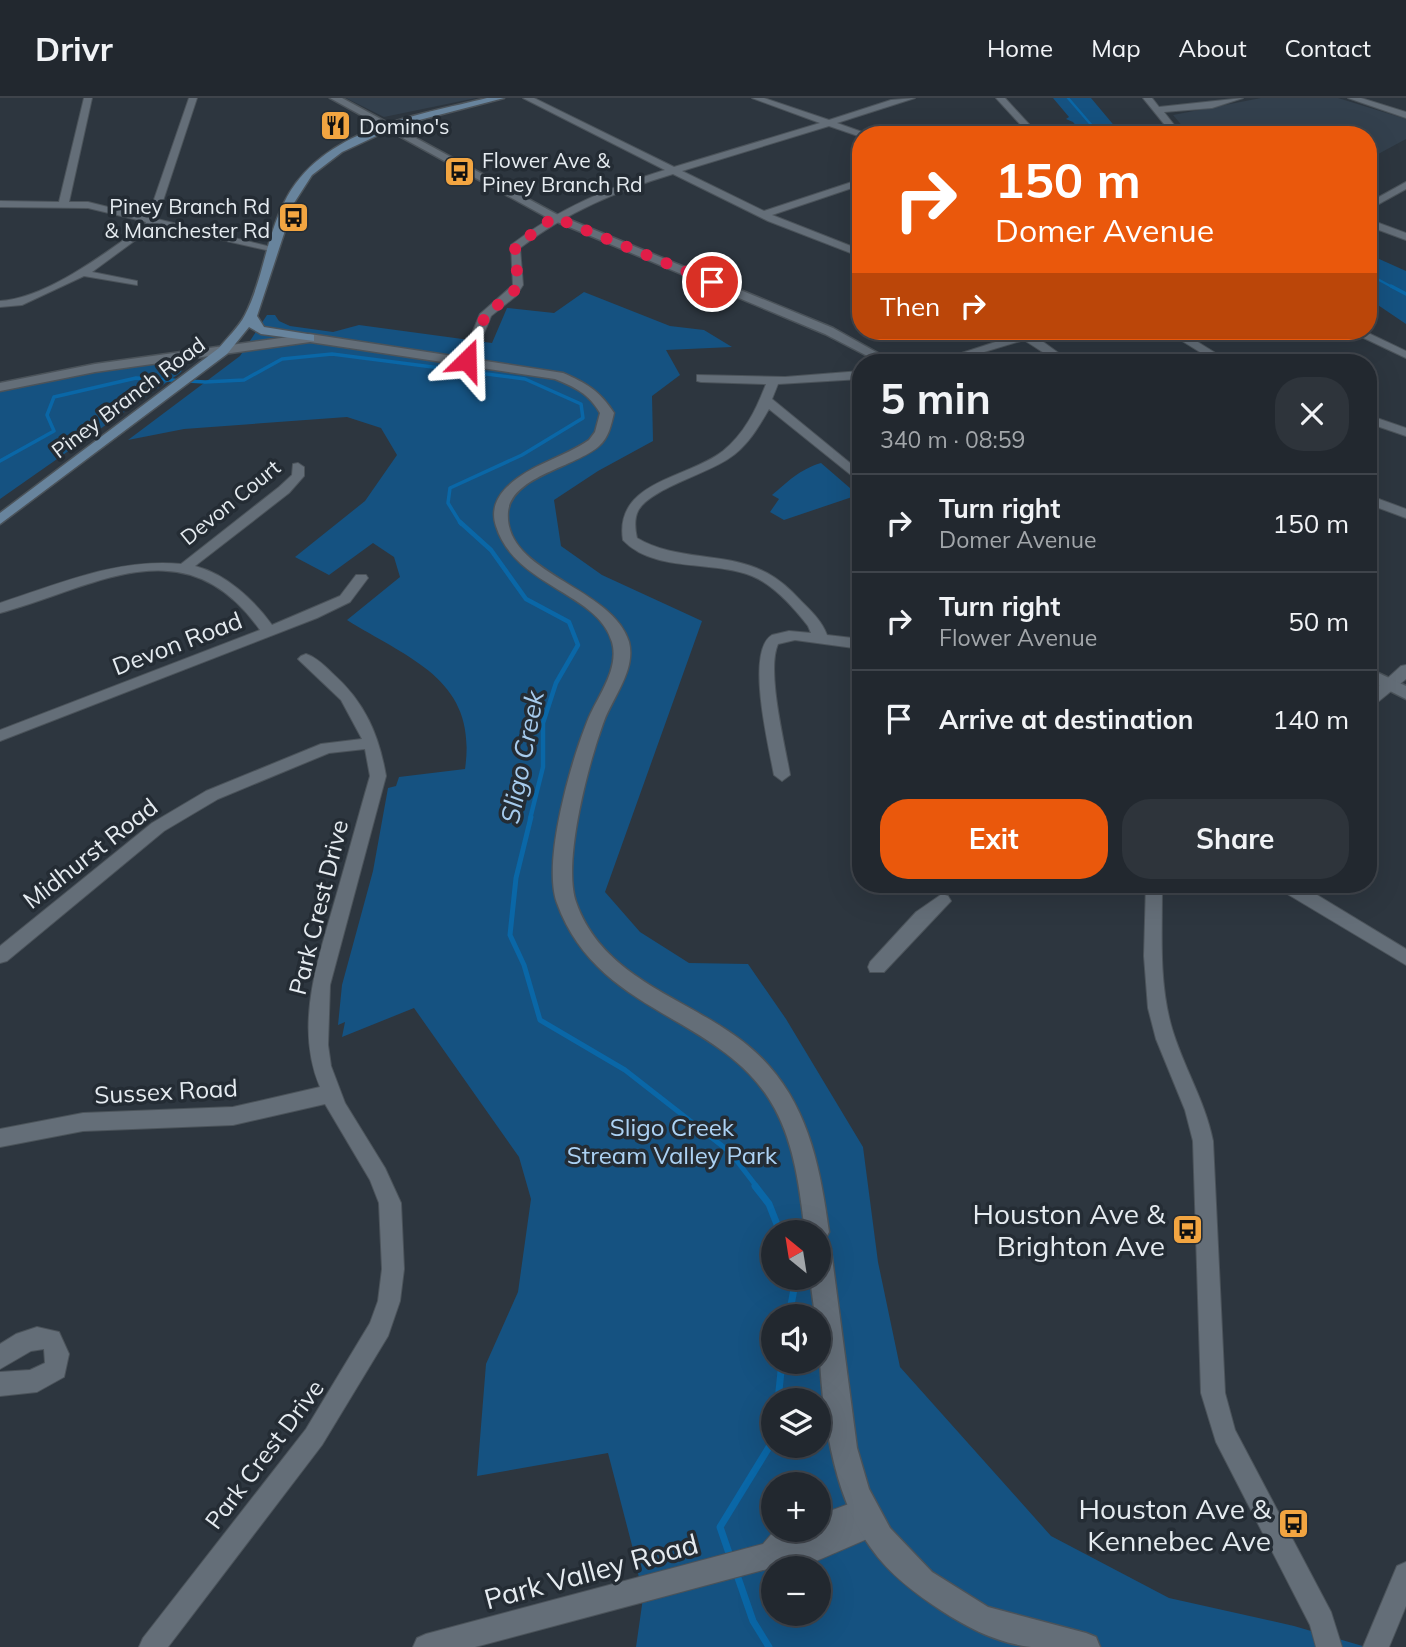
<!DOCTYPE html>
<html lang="en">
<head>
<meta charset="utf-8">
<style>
  :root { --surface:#22282f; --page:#2e343b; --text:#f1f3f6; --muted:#a2a6aa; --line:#3f444b; --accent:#ea580c }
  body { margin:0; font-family:Mulish,sans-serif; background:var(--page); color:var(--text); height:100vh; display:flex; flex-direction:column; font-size:26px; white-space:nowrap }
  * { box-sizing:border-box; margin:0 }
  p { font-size:23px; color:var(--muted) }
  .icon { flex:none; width:38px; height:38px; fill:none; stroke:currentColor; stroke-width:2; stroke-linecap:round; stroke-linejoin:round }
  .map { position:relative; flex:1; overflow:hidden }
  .details { position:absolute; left:852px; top:256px; width:525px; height:539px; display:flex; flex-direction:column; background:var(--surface); border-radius:28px; box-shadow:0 7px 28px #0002,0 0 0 2px var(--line) }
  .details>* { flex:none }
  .guide { position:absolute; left:852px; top:28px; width:525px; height:214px; border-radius:28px; box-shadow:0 7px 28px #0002,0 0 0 2px var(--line); background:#ea580c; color:#fff; overflow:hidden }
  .needle { width:46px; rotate:330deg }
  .fabs { position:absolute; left:761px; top:1122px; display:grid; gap:14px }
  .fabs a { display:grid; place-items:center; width:70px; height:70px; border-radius:50%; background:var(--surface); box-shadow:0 7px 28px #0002,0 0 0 2px var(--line); font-size:35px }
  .pin { position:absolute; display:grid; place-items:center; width:60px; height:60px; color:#fff; margin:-30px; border:4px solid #fff; border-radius:50%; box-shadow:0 2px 7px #0007 }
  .me { position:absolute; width:77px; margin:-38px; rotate:22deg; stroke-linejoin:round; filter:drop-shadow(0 0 5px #0008) }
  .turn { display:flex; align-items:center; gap:24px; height:147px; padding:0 28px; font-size:32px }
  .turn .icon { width:91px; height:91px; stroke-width:2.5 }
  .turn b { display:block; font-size:49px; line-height:60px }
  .then { display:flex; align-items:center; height:66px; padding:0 28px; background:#0003; gap:14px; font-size:26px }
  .round { display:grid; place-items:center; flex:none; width:74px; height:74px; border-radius:28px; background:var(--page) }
  .summary { display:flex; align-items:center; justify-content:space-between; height:119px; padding:0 28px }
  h1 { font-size:42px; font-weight:700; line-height:52px }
  .button { display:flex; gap:14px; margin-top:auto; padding:14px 28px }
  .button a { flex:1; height:80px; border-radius:28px; background:var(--accent); color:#fff; font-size:28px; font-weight:700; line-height:80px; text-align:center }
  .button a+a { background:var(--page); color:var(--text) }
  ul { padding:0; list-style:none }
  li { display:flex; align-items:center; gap:21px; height:98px; padding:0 28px; border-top:2px solid var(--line) }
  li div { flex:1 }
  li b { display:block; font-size:26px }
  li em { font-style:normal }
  header { display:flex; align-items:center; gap:42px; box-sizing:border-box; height:98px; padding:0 35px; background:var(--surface); border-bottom:2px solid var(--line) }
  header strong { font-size:33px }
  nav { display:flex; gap:38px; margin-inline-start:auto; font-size:24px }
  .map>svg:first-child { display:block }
  .built { fill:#33404d }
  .green { fill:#155281; fill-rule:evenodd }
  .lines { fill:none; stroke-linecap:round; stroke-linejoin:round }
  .stream-far4 { stroke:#0a67a7; stroke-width:2.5 }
  .stream-far3 { stroke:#0a67a7; stroke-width:3.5 }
  .stream-far2 { stroke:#0a67a7; stroke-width:4.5 }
  .stream-far1 { stroke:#0a67a7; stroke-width:5 }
  .stream { stroke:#0a67a7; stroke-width:7 }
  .minor-casing { stroke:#4b535a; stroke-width:2 }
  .tertiary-casing { stroke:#4b535a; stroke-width:3 }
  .secondary-casing { stroke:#4b535a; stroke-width:3 }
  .minor { fill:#646e78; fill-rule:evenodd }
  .tertiary { fill:#646e78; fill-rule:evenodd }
  .secondary { fill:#68849d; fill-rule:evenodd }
  .route { stroke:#e11d48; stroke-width:12; stroke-dasharray:0 21.6 }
  .labels { text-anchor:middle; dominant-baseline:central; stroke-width:7; stroke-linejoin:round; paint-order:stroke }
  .far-poi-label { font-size:21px; fill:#e5ebf0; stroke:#242c34; text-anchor:start }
  .far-street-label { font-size:21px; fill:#e5ebf0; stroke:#242c34 }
  .street-label { font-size:24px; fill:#e5ebf0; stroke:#242c34 }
  .park-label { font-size:24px; fill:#acd2f4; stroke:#242c34 }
  .water-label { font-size:26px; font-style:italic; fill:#a6cbed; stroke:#242c34 }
  .near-poi-label { font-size:28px; fill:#e5ebf0; stroke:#242c34; text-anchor:end }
  .near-street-label { font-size:28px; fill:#e5ebf0; stroke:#242c34 }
</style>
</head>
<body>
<header>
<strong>Drivr</strong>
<nav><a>Home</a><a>Map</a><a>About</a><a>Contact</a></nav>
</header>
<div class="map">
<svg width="1406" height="1549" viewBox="0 0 1406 1549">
  <rect width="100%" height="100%" fill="#2d363f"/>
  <g class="built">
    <polygon points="346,0 476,0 384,19"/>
    <polygon points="1261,0 1338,0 1406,21 1406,41 1369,61 1368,37 1190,37 1173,17"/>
  </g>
  <g class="green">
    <polygon points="1053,0 1091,0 1122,37 1084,37 1073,24 1066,21 1069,19"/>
    <polygon points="1368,156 1406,173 1406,226 1369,201"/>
    <path d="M584 194 670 228 704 232 732 249 666 252 680 277 652 298 653 343 598 373 554 402 561 448 602 477 702 523 605 794 640 834 689 865 748 866 786 921 863 1049 878 1164 900 1269 1051 1438 1169 1500 1294 1528 1366 1549H636L643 1500 634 1455 608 1355 477 1378 486 1266 518 1194 531 1101 519 1059 414 910 342 939 345 924 338 927 342 887 373 773 388 690 396 688 399 679 465 671C478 582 411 562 347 522L400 479 394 459 373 445 329 477 295 459 365 403 397 357 381 330 347 319 184 331 128 342 240 258 267 217H275L279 223 290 228 333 234 359 227 492 245 507 210 554 215ZM774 1134H819V1180H774ZM774 1218H819V1264H774ZM774 1302H819V1348H774ZM774 1386H819V1432H774ZM774 1470H819V1516H774Z"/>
    <polygon points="176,265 184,270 180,275 0,401 0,291 117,269"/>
    <path d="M821 365 858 397 784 422 770 414 779 401 772 397C788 384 798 372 821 365Z"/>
  </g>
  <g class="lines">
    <g class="stream-far4">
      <polyline points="1068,0 1100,37"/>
      <polyline points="1368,176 1394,190"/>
    </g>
    <g class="stream-far3">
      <polyline points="1391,188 1406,196"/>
      <polyline points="0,363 54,333 47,317 54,299 136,280 205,284 244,282 282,261 332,256 525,281 581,306 583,320 522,357 450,390 448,405 461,426"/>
    </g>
    <polyline class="stream-far2" points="460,424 491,452 526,501 569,524 578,547 556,585 543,625 543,669 530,721"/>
    <polyline class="stream-far1" points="531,719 516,780 510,837 524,867 540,922 625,972 730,1054 757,1089"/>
    <g class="stream">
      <polyline points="755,1088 769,1106 780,1134"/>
      <polyline points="789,1218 796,1180"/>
      <polyline points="778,1302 782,1264"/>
      <polyline points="731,1461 720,1429 774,1341"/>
      <polyline points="736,1474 753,1523 769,1549"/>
    </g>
    <defs>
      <g id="minor">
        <path d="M84 0H92L69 104H88L148 119 189 0H197L157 121 275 150V154L156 127 92 174 137 183V187L84 178 22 207 0 209V203C48 200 106 154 145 127L146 124 88 110 0 109V103L59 104Z"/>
        <path d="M523 0H534L674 69 820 25 752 0H764L829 22 891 2 915 0 837 25 865 35 861 39 829 28 682 73 764 113 861 81V87L772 117 861 152V159L768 123 673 76C617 93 567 114 520 150L523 187 516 198 491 218 473 262 467 265 461 262 480 216 513 187 511 147C558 111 609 89 665 72Z"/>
        <polygon points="996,0 1005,0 1039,37 1030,37"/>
        <polygon points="1143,0 1152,0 1159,9 1243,0 1212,10 1164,14 1182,37 1173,37"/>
        <polygon points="1348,0 1361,0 1406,14 1406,20"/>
        <polygon points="1406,84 1406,91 1368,112 1368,105"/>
        <polygon points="1368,121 1406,135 1406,142 1368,128"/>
        <polygon points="1014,233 1045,233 1035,238 1071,264 1058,264 1024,242 951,264 934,264 1017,237"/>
        <polygon points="1166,233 1180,233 1230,264 1216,264"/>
        <polygon points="1349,233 1364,233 1406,253 1406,260"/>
        <path d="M861 273V281L778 286 772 301 861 374V385L769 311C758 330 747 349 728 361 706 376 648 392 638 413 634 421 635 431 637 440 677 464 726 453 767 475 780 482 791 492 801 503 811 513 822 523 827 537L861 541V551L795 542 778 546C766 573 785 646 790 677L782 683 774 677C769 649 745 553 772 537L789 533 811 535 808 528C794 510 774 487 752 478 713 462 654 475 623 442 614 383 687 381 723 353 745 335 756 312 766 286L701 284 697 283V277L785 279Z"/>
        <polygon points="1368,317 1406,330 1406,338 1368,325"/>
        <path d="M298 365 304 369V378L289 395 195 468C226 476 253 501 272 527L340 498 356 477H366L368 480 350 504 317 520 0 643V632L260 532C185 426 96 489 0 515V505C59 486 118 460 181 466L279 389 292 377 293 366Z"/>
        <polygon points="1368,397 1406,411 1406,420 1368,406"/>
        <path d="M306 556C316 559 325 568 332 575 365 604 379 637 386 678L330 887 328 947 331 968 345 1005 385 1070 401 1105 404 1171 400 1203 388 1238 322 1347 168 1549H139L143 1540 306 1331 370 1225 378 1203 382 1171 379 1105 370 1082 325 1006 233 1027 83 1033 0 1049V1031L83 1015 233 1009 320 989C294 928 318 862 335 802 347 761 358 719 370 678L365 651 329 655 218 701 164 733 7 863 0 865V848L152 725 206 693 321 646 362 641 341 602 301 564 298 561 301 558Z"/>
        <polygon points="1406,567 1406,581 1368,612 1368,598 1401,568"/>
        <path d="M1146 786H1166L1162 792C1162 837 1159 883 1171 927 1182 967 1205 1002 1213 1043L1225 1295 1235 1332 1331 1514 1342 1549H1316L1310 1527 1216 1344 1201 1295 1193 1043 1185 1012 1156 941 1148 910 1144 858Z"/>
        <polygon points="1276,786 1299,786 1406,851 1406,867 1279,791"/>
        <polygon points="942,796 948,798 951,803 884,874 870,874 868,869 870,864 916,814"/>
        <polygon points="37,1229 59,1234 69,1256 64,1279 37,1294 0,1298 0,1274 30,1272 45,1265 44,1251 31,1253 0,1271 0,1246 16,1236"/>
        <polygon points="865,1400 874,1403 876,1415 881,1417 884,1426 881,1435 800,1470 771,1470 475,1549 413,1549 417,1540 426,1536 763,1446 775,1432 819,1432 819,1417"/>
        <polygon points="1406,1464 1406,1508 1389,1549 1363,1549 1397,1468"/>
      </g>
      <g id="tertiary">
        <polygon points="330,0 342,0 558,117 833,230 894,264 879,264 825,236 550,121"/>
        <path d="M310 236 563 275C586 285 600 293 614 315 611 327 609 339 599 348 576 369 511 378 508 414 503 476 612 488 629 544 636 572 613 599 604 623 589 664 562 763 576 804 607 893 713 903 769 968 810 1014 821 1075 829 1134L824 1143 831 1152 857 1350 869 1391 890 1430 932 1474 988 1509 1086 1535 1096 1539 1100 1549C1078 1549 1053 1549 1031 1549 998 1545 970 1531 942 1513 916 1496 889 1476 871 1450 827 1390 819 1290 819 1218H815L810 1180H819V1134H805C800 1093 795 1048 775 1011 724 916 598 919 557 805 542 764 571 664 587 624 596 600 620 572 612 544 598 494 515 489 496 428 491 413 496 400 507 389 529 367 563 360 589 342L595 334 600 315C589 296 575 289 555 281L310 244 95 274 0 293V285L95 266Z"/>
        <polygon points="1368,570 1406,588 1406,601 1368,582"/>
      </g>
      <path id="secondary" d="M487 0H504L400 27 342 54 312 77 294 105 257 218 264 229 314 237V243L261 236 249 229 227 256 0 426V415L219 250C227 240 239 229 245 217 263 182 266 140 284 105 320 31 415 18 487 0Z"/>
    </defs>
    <use href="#minor" class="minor-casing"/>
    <use href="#tertiary" class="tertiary-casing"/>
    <use href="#secondary" class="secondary-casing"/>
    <use href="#minor" class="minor"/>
    <use href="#tertiary" class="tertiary"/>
    <use href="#secondary" class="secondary"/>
  </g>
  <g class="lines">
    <polyline class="route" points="467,262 486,216 512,196 518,187 515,149 554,119 712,184"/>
  </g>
  <defs>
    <symbol id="restaurant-square" viewBox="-11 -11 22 22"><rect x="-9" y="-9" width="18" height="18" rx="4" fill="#f2a541" stroke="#242c34"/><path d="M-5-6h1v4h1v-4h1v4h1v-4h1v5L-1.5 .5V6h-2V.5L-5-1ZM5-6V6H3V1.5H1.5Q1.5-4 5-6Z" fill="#111"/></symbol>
    <symbol id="bus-square" viewBox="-11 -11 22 22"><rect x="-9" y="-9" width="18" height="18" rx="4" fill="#f2a541" stroke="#242c34"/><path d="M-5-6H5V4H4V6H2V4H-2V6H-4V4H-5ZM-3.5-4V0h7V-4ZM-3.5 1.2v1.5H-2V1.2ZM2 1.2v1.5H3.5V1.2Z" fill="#111"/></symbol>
  </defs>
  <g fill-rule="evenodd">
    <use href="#restaurant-square" x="318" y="10" width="35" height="35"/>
    <use href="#bus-square" x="442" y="56" width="35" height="35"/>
    <use href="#bus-square" x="276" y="102" width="35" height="35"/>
    <use href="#bus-square" x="1170" y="1114" width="35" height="35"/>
    <use href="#bus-square" x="1276" y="1408" width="35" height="35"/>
  </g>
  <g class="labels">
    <g class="far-poi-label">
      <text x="359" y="28">Domino's</text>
      <text x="482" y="62">Flower Ave &amp;<tspan x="482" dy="24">Piney Branch Rd</tspan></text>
      <text x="270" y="108" text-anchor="end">Piney Branch Rd<tspan x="270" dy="24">&amp; Manchester Rd</tspan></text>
    </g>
    <g class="far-street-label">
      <text transform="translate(128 299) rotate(-37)">Piney Branch Road</text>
      <text transform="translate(230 404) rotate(-39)">Devon Court</text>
    </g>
    <g class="street-label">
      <text transform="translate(177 545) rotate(-21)">Devon Road</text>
      <text transform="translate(90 755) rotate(-38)">Midhurst Road</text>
      <text transform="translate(318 809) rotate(-76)">Park Crest Drive</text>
      <text transform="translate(166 993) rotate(-3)">Sussex Road</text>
      <text transform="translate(264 1356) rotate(-53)">Park Crest Drive</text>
    </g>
    <g class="park-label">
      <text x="672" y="1029">Sligo Creek<tspan x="672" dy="28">Stream Valley Park</tspan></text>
    </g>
    <g class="water-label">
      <text transform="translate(522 659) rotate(-79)">Sligo Creek</text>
    </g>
    <g class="near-poi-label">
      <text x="1165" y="1115">Houston Ave &amp;<tspan x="1165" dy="32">Brighton Ave</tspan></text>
      <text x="1271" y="1410">Houston Ave &amp;<tspan x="1271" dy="32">Kennebec Ave</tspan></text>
    </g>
    <g class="near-street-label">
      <text transform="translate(591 1473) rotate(-15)">Park Valley Road</text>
    </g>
  </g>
</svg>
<div class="fabs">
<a><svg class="needle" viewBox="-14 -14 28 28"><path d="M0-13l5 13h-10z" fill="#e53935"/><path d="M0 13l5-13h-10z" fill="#a2a6aa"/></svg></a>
<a><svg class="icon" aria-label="sound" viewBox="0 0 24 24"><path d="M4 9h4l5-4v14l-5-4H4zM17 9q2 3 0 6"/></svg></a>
<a><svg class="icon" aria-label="layers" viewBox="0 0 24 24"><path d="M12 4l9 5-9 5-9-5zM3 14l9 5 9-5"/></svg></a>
<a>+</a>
<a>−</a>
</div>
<div class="pin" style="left:712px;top:184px;background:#d93025"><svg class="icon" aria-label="arrive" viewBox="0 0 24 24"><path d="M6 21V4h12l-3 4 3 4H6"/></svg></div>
<svg class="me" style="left:467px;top:262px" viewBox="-20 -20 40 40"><path d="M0-17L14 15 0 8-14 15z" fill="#e11d48" stroke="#fff" stroke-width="4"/></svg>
<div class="guide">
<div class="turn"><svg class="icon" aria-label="right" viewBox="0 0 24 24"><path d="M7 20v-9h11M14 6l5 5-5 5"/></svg><div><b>150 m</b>Domer Avenue</div></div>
<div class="then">Then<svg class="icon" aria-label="right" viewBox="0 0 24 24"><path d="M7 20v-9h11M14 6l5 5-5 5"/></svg></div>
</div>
<section class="details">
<div class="summary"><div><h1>5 min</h1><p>340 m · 08:59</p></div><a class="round"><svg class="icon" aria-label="close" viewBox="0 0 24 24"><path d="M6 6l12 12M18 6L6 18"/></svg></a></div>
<ul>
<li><svg class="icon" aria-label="right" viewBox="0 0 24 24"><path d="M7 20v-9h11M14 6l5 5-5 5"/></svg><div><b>Turn right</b><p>Domer Avenue</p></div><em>150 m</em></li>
<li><svg class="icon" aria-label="right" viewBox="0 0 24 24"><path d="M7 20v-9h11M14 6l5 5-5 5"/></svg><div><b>Turn right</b><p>Flower Avenue</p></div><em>50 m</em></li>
<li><svg class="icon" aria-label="arrive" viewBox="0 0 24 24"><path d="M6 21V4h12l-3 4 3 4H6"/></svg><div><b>Arrive at destination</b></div><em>140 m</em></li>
</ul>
<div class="button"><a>Exit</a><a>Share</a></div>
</section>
</div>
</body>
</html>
